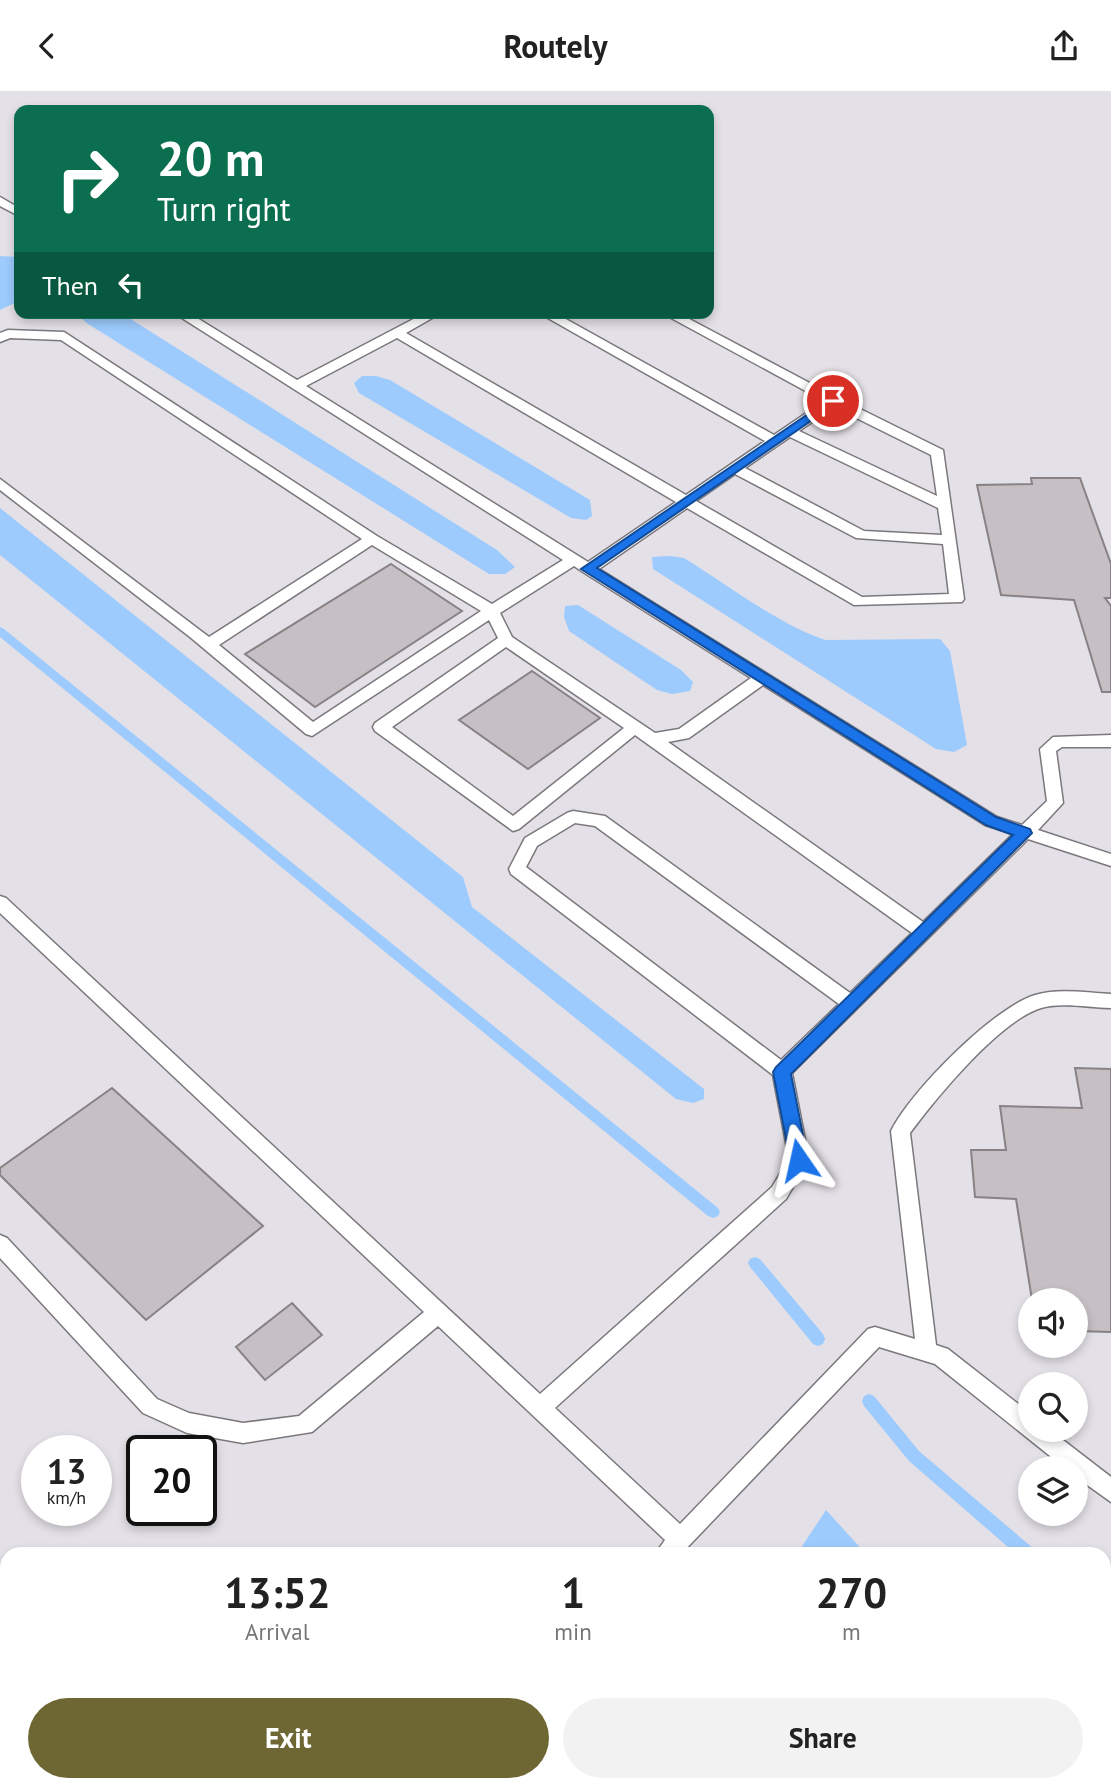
<!DOCTYPE html>
<html lang="en">
<head>
<meta charset="utf-8">
<style>
  :root { --surface:#fff; --page:#f2f2f2; --text:#222; --muted:#767676; --accent:#6e6633 }
  body { margin:0; font-family:"PT Sans",sans-serif; background:var(--page); color:var(--text); height:100vh; display:flex; flex-direction:column; font-size:26px; white-space:nowrap }
  * { box-sizing:border-box; margin:0 }
  p { font-size:23px; color:var(--muted) }
  .icon { flex:none; width:38px; height:38px; fill:none; stroke:currentColor; stroke-width:2; stroke-linecap:round; stroke-linejoin:round }
  .map { position:relative; flex:1; overflow:hidden }
  .details { position:absolute; left:0px; top:1456px; width:1111px; height:245px; display:flex; flex-direction:column; background:var(--surface); border-radius:21px 21px 0 0; box-shadow:0 4px 10px #0003 }
  .details>* { flex:none }
  .guide { position:absolute; left:14px; top:14px; width:700px; height:214px; border-radius:14px; box-shadow:0 4px 10px #0003; background:#0b6e4f; color:#fff; overflow:hidden }
  .buttons { position:absolute; left:1018px; top:1197px; display:grid; gap:14px }
  .buttons a { display:grid; place-items:center; width:70px; height:70px; border-radius:50%; background:var(--surface); box-shadow:0 4px 10px #0003; font-size:35px }
  .speed { position:absolute; left:21px; top:1344px; display:flex; gap:14px; font-size:35px; font-weight:700; text-align:center }
  .speed>* { display:grid; place-content:center; width:91px; height:91px; border-radius:50%; background:var(--surface); box-shadow:0 4px 10px #0003; line-height:1 }
  .speed small { font-size:18px; font-weight:400 }
  .speed .limit { border:4px solid #111; border-radius:10px; background:#fff; color:#111 }
  .pin { position:absolute; display:grid; place-items:center; width:60px; height:60px; color:#fff; margin:-30px; border:4px solid #fff; border-radius:50%; box-shadow:0 2px 7px #0007 }
  .me { position:absolute; width:77px; margin:-38px; rotate:349deg; stroke-linejoin:round; filter:drop-shadow(0 0 5px #0008) }
  .turn { display:flex; align-items:center; gap:24px; height:147px; padding:0 28px; font-size:32px }
  .turn .icon { width:91px; height:91px; stroke-width:2.5 }
  .turn b { display:block; font-size:49px; line-height:60px }
  .then { display:flex; align-items:center; height:66px; padding:0 28px; background:#0003; gap:14px; font-size:26px }
  .eta { display:flex; justify-content:space-evenly; align-items:center; height:119px; text-align:center }
  .eta b { font-size:42px; font-weight:700; line-height:49px }
  .cta { display:flex; gap:14px; margin-top:auto; padding:14px 28px }
  .cta a { flex:1; height:80px; border-radius:42px; background:var(--accent); color:#fff; font-size:28px; font-weight:700; line-height:80px; text-align:center }
  .cta a+a { background:var(--page); color:var(--text) }
  header { display:flex; justify-content:space-between; align-items:center; height:91px; padding:0 28px; background:var(--surface); font-size:32px; font-weight:700 }
  .map>svg:first-child { display:block }
  .water { fill:#9dcbfd }
  .lines { fill:none; stroke-linecap:round; stroke-linejoin:round }
  .stream { fill:#9dcbfd; fill-rule:evenodd }
  .building { fill:#c6bfc3; stroke:#888286; stroke-width:2 }
  .lane-casing { stroke:#7b787d; stroke-width:3 }
  .lane { fill:#fff; fill-rule:evenodd }
  .route { fill:#1a73e8; stroke:#114b97; stroke-width:2 }
</style>
</head>
<body>
<header><svg class="icon" aria-label="back" viewBox="0 0 24 24"><path d="M15 5l-7 7 7 7"/></svg>Routely<svg class="icon" aria-label="share" viewBox="0 0 24 24"><path d="M12 15V3M7 8l5-5 5 5M5 13v7h14v-7"/></svg></header>
<div class="map">
<svg width="1111" height="1701" viewBox="0 0 1111 1701">
  <rect width="100%" height="100%" fill="#e4e0e7"/>
  <g class="water">
    <polygon points="0,165 19,166 19,210 0,219"/>
    <polygon points="75,222 121,222 497,459 515,476 505,483 489,483 88,233"/>
    <polygon points="362,285 376,285 390,289 590,409 592,425 586,429 571,427 359,302 354,292"/>
    <polygon points="0,417 463,786 472,816 704,998 704,1008 693,1012 676,1008 0,464"/>
    <path d="M670 465 684 467C725 492 782 536 826 549L940 548 950 560 967 654 954 661 936 658 653 478 652 466Z"/>
    <polygon points="578,514 681,579 693,591 690,600 672,603 657,599 569,540 564,526 565,515"/>
    <polygon points="826,1419 866,1463 797,1463"/>
  </g>
  <g class="lines">
    <g class="stream">
      <polygon points="0,536 4,538 718,1117 720,1121 718,1125 713,1127 708,1125 0,546"/>
      <polygon points="755,1166 760,1168 823,1243 825,1248 823,1253 818,1255 813,1253 750,1176 748,1172 750,1168"/>
      <polygon points="869,1303 874,1305 919,1360 1034,1458 1036,1463 1016,1463 909,1370 864,1315 862,1310 864,1305"/>
      <polygon points="1104,1520 1111,1524 1111,1542 1104,1539"/>
    </g>
  </g>
  <g class="building">
    <polygon points="1031,387 1080,387 1111,473 1111,507 1105,507 1111,515 1111,601 1102,601 1074,509 1001,504 977,394 1032,393"/>
    <polygon points="391,473 462,520 315,616 245,563"/>
    <polygon points="532,580 600,627 528,678 459,629"/>
    <polygon points="1075,977 1111,978 1111,1241 1076,1240 1076,1209 1032,1209 1016,1108 975,1106 971,1059 1006,1059 1000,1015 1082,1017"/>
    <polygon points="112,997 263,1135 146,1229 0,1084 0,1077"/>
    <polygon points="292,1212 322,1244 265,1289 236,1256"/>
  </g>
  <g class="lines">
    <defs>
      <g id="lane">
        <polygon points="0,106 19,117 19,125 0,115"/>
        <path d="M174 222H189L297 289 425 222H441L406 242 686 404 765 350 539 222H555L774 344 824 310 662 222H678L838 307 943 359 964 508 962 511 854 514 687 417 599 478 997 726 1022 734 1047 710 1040 658 1053 646 1111 644V656H1062L1056 660 1063 712 1038 739 1111 763V775L1028 748 792 982 809 1069 786 1108 555 1317 680 1433 868 1238 875 1236 915 1248 891 1040C910 1001 993 917 1035 904 1059 897 1087 902 1111 903V917C1090 917 1062 911 1041 917 999 930 936 1007 910 1042L936 1254 948 1258 1031 1323V1339H1050L1111 1386V1411L1076 1386V1377H1065L935 1273 879 1256 681 1463H655L665 1449 438 1235 312 1341 243 1352 187 1342 143 1322 0 1167V1144L7 1147 157 1308 189 1322 243 1332 299 1325 424 1221 0 822V805L6 807 540 1303 772 1096 789 1068 773 984 511 783 509 778 525 747 567 722 573 720 605 725 850 902 912 842 635 644 519 738 513 740 375 640 373 636 375 632 498 547 489 529 312 645 306 643 190 546 0 399V388L209 546 362 448 61 249 10 247 0 251V242L8 239 64 241 377 445 492 513 563 469ZM397 247 676 411 588 471 306 295ZM834 316 931 364 937 405 799 340ZM790 346 938 417 942 444 864 440 745 377ZM735 383 856 447 943 453 949 503 862 506 696 410ZM372 454 481 520 313 631 219 554ZM574 475 583 481 751 587 679 638 655 642 512 546 500 522ZM506 556 624 637 513 725 392 636ZM763 594 985 734 1013 743 923 831 668 651 689 647ZM575 732 595 735 839 913 781 969 526 776 537 755Z"/>
        <polygon points="429,1694 457,1694 454,1701 426,1701"/>
      </g>
    </defs>
    <use href="#lane" class="lane-casing"/>
    <use href="#lane" class="lane"/>
  </g>
  <polygon class="route" points="833,306 839,310 837,312 597,477 996,726 1030,738 1032,742 791,983 808,1069 805,1075 799,1077 793,1075 790,1069 773,981 776,976 1013,744 986,734 581,478"/>
</svg>
<div class="buttons">
<a><svg class="icon" aria-label="sound" viewBox="0 0 24 24"><path d="M4 9h4l5-4v14l-5-4H4zM17 9q2 3 0 6"/></svg></a>
<a><svg class="icon" aria-label="search" viewBox="0 0 24 24"><circle cx="10" cy="10" r="6"/><path d="M15 15l6 6"/></svg></a>
<a><svg class="icon" aria-label="layers" viewBox="0 0 24 24"><path d="M12 4l9 5-9 5-9-5zM3 14l9 5 9-5"/></svg></a>
</div>
<div class="speed"><div>13<small>km/h</small></div><div class="limit">20</div></div>
<div class="pin" style="left:833px;top:310px;background:#d93025"><svg class="icon" aria-label="arrive" viewBox="0 0 24 24"><path d="M6 21V4h12l-3 4 3 4H6"/></svg></div>
<svg class="me" style="left:799px;top:1069px" viewBox="-20 -20 40 40"><path d="M0-17L14 15 0 8-14 15z" fill="#1a73e8" stroke="#fff" stroke-width="4"/></svg>
<div class="guide">
<div class="turn"><svg class="icon" aria-label="right" viewBox="0 0 24 24"><path d="M7 20v-9h11M14 6l5 5-5 5"/></svg><div><b>20 m</b>Turn right</div></div>
<div class="then">Then<svg class="icon" aria-label="left" viewBox="0 0 24 24"><path d="M17 20v-9H6M10 6l-5 5 5 5"/></svg></div>
</div>
<section class="details">
<div class="eta">
<div><b>13:52</b><p>Arrival</p></div>
<div><b>1</b><p>min</p></div>
<div><b>270</b><p>m</p></div>
</div>
<div class="cta"><a>Exit</a><a>Share</a></div>
</section>
</div>
</body>
</html>
